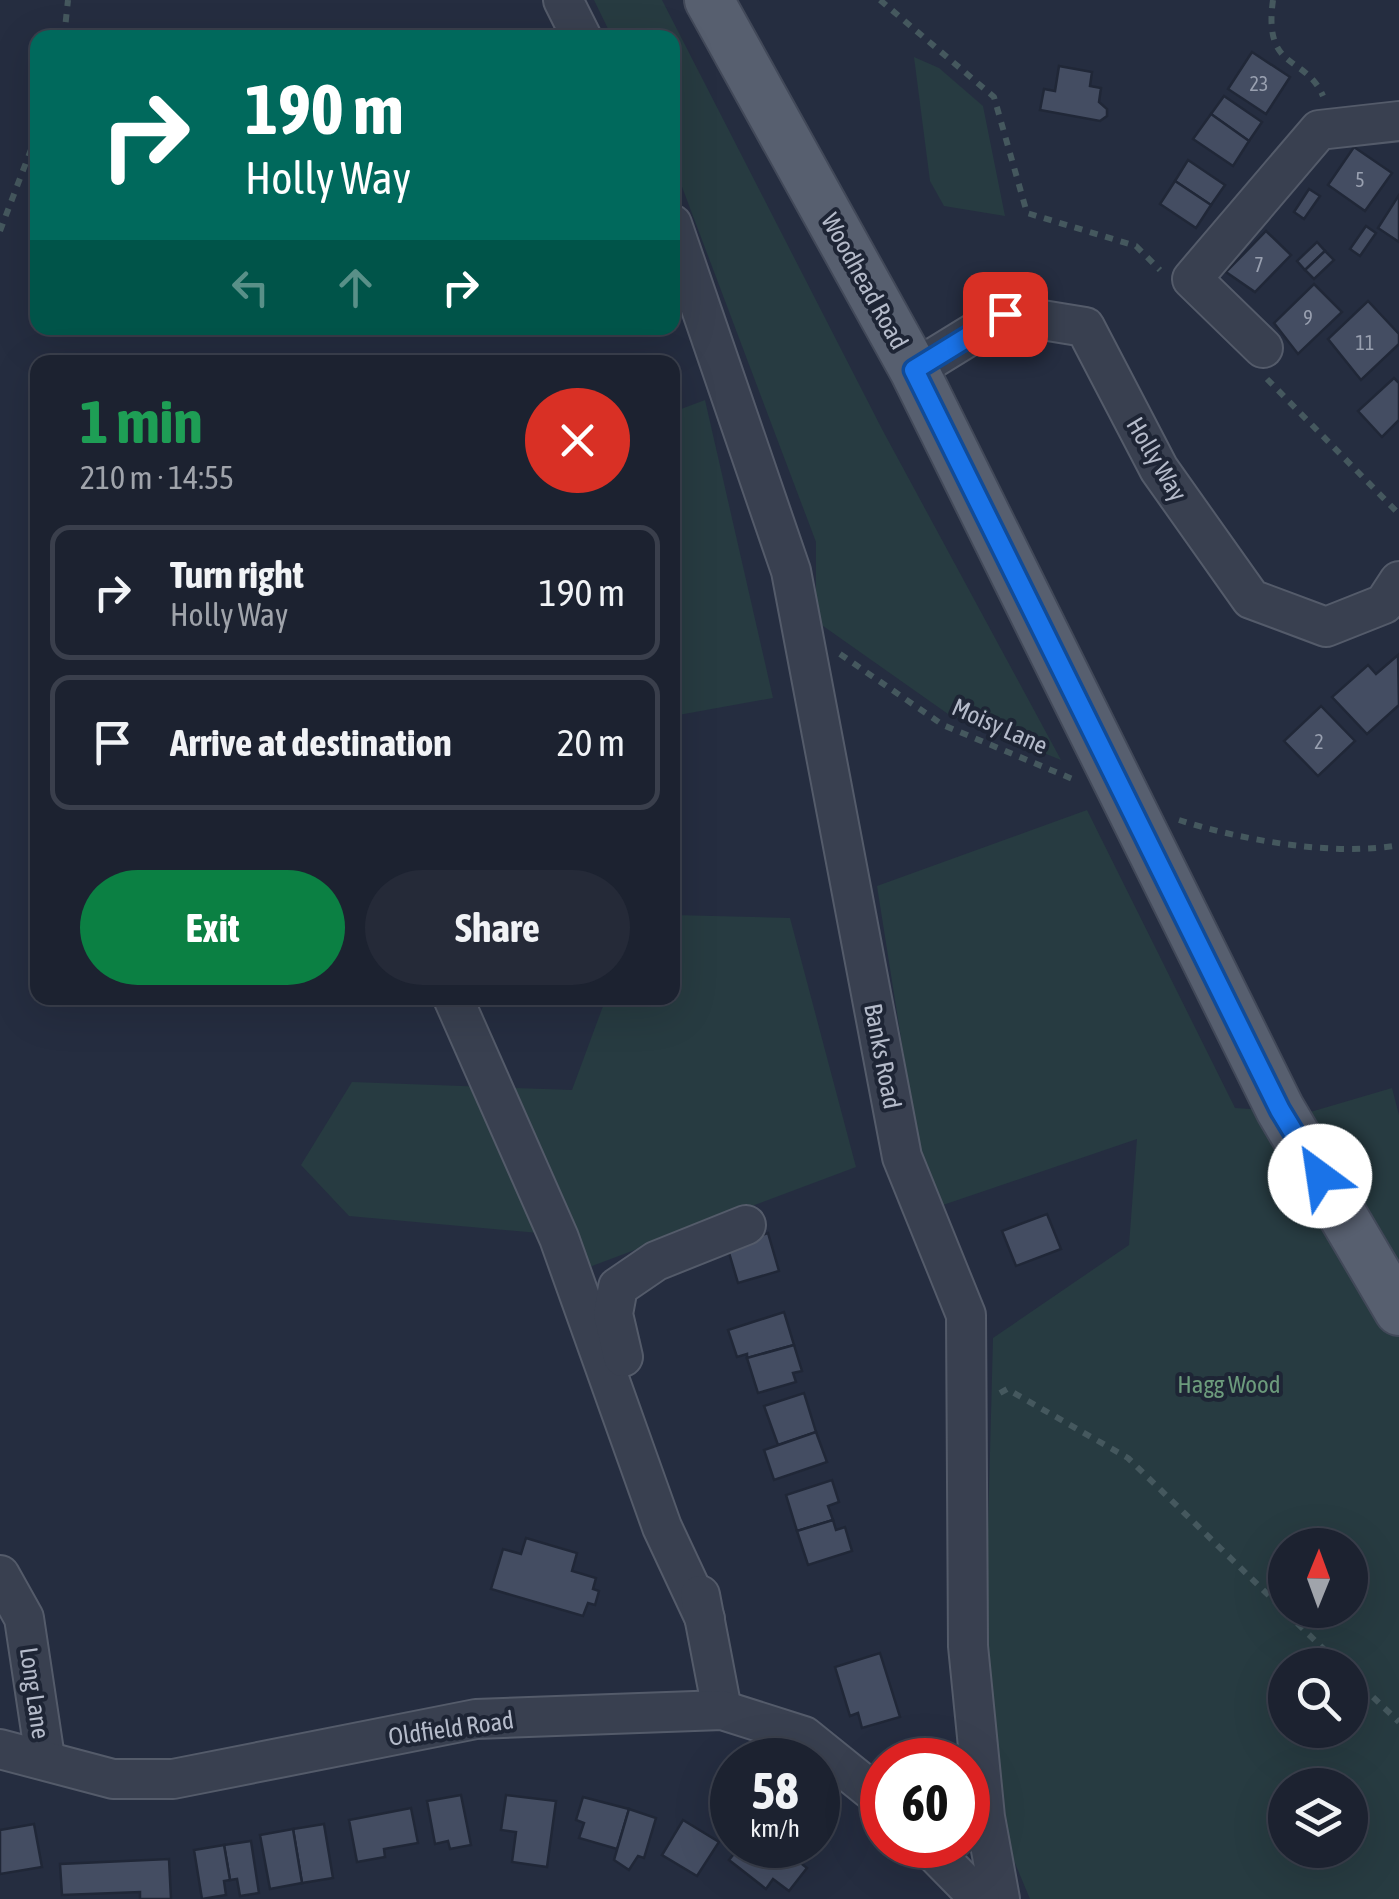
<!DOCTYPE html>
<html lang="en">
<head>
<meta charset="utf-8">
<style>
  :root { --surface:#1c2230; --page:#252a38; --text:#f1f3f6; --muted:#a0a4ab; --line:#3a3f4c; --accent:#0b8043 }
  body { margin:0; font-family:"Asap Condensed",sans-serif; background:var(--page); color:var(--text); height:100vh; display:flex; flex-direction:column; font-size:38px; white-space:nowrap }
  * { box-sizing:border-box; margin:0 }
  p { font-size:32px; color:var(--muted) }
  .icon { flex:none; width:55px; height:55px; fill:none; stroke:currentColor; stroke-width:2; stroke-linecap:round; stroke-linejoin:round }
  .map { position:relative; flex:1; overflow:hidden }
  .details { position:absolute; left:30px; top:355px; width:650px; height:650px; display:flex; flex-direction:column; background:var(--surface); border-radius:20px; box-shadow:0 10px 40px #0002,0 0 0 2px var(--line) }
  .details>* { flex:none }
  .hud { position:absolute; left:30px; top:30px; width:650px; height:305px; border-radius:20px; box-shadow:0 10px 40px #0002,0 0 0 2px var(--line); background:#00695c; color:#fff; overflow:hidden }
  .needle { width:65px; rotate:1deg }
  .buttons { position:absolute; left:1268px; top:1528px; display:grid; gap:20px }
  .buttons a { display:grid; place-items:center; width:100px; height:100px; border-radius:50%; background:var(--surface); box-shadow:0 10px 40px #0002,0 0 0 2px var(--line); font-size:50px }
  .speed { position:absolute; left:710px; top:1738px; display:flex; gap:20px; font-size:50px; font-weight:700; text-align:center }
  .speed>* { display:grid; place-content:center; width:130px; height:130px; border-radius:50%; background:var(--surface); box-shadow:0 10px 40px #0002,0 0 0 2px var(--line); line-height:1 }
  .speed small { font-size:25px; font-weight:400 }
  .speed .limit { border:15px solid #d22; background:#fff; color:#111 }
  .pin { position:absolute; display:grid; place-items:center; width:85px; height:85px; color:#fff; margin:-42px; border-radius:20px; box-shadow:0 5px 15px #0006 }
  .me { position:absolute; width:110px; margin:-55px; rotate:329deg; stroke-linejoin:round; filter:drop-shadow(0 0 8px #0008) }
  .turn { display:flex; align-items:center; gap:35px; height:210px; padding:0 50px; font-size:45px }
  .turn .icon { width:130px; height:130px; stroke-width:2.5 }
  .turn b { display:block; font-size:70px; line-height:85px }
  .lanes { display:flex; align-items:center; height:95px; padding:0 50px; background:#0003; justify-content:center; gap:50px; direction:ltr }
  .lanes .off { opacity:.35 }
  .round { display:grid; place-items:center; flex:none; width:105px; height:105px; border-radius:52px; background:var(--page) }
  .overview { display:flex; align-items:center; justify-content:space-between; height:170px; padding:0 50px }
  h1 { font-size:60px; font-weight:700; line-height:75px; color:#1e9e55 }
  .action { display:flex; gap:20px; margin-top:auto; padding:20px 50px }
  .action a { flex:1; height:115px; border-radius:60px; background:var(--accent); color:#fff; font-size:40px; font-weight:700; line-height:115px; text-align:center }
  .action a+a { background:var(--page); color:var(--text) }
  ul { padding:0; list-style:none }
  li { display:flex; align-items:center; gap:30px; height:135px; margin:0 20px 15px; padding:0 30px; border:5px solid var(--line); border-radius:20px }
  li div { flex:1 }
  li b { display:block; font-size:38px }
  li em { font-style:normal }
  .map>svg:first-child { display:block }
  .green { fill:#273b41; fill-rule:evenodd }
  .building { fill:#444d62; stroke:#202737; stroke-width:2.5 }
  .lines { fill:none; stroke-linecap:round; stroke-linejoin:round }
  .minor-casing { stroke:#545b6a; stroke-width:42 }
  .major-casing { stroke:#424959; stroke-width:52 }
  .path { stroke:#45585e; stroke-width:6; stroke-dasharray:8 8; stroke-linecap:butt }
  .minor { stroke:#394050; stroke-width:38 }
  .major { stroke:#575f6f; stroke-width:48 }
  .route-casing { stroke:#114b97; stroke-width:25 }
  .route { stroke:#1a73e8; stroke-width:18 }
  .labels { text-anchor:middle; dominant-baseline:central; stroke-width:8; stroke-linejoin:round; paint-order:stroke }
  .number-label { font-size:20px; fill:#99a0b0 }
  .street-label { font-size:25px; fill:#b5bbca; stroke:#1e2535 }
  .park-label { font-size:25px; fill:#6c9b7c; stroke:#1e2535 }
</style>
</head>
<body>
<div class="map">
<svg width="1399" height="1899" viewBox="0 0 1399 1899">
  <rect width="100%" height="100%" fill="#252d40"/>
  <g class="green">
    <polygon points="594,0 662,0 883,431 1061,760 948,714 816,621 816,542 673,163 672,38 612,37"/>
    <polygon points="914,57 939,68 983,106 1005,216 944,206 930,181"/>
    <polygon points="705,400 773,698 673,716 673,412"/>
    <path d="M1087 810 1235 1108 1307 1113 1392 1088 1399 1115V1899H1030L999 1825 985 1645 993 1338 1129 1245 1137 1139 943 1205 918 1146 877 886ZM1285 1545H1350V1610H1285ZM1285 1665H1350V1730H1285ZM1285 1785H1350V1850H1285Z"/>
    <polygon points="673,915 790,918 856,1167 584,1269 539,1233 349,1216 301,1165 352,1082 572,1090 606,998 672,998"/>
  </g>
  <g class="building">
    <polygon points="1252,52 1290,77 1266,114 1228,89"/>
    <polygon points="1059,66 1092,72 1090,86 1101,88 1099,102 1107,109 1107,116 1100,121 1040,110 1044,89 1055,91"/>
    <polygon points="1224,96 1262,122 1249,141 1211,114"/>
    <polygon points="1211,114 1249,141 1233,166 1193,139"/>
    <polygon points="1354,147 1392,173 1365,211 1328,185"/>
    <polygon points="1188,160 1225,185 1211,205 1175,181"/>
    <polygon points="1175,181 1211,205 1196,228 1160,204"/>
    <polygon points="1309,189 1320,196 1304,219 1294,212"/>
    <polygon points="1399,195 1399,242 1378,228"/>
    <polygon points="1366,226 1376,233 1360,256 1350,249"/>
    <polygon points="1266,231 1291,255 1255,292 1226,272"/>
    <polygon points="1317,242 1325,251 1305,270 1297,261"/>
    <polygon points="1325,251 1334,260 1314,279 1305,270"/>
    <polygon points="1314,284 1342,312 1298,354 1274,323"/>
    <polygon points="1368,301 1399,334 1399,344 1361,380 1328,339"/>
    <polygon points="1394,378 1399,383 1399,420 1382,437 1358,411"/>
    <polygon points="1398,655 1399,705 1367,734 1332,697 1368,665 1376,674"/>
    <polygon points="1321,706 1355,741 1318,776 1284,741"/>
    <polygon points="1047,1214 1061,1249 1016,1266 1002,1231"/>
    <polygon points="768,1233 779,1271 738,1283 727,1246"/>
    <polygon points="784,1312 794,1345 747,1358 747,1354 737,1357 728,1330"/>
    <polygon points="794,1345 802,1371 793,1373 796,1382 758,1393 747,1358"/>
    <polygon points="804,1393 816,1432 778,1445 764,1406"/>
    <polygon points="816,1432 827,1462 774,1480 764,1450"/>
    <polygon points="832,1480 839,1502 828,1506 833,1520 797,1531 786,1495"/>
    <polygon points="833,1520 836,1530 845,1527 852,1551 808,1565 797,1531"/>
    <polygon points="526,1538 577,1553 572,1571 596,1578 593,1589 599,1591 595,1605 588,1603 583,1616 491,1589 503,1549 521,1554"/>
    <polygon points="880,1653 900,1717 862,1728 858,1713 850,1716 835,1667"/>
    <polygon points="461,1795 471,1845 450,1849 448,1841 435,1844 427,1801"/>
    <polygon points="506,1795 556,1801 547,1867 512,1862 516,1832 501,1830"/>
    <polygon points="583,1797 629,1809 617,1849 579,1838 584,1823 576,1820"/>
    <polygon points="411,1808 418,1843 384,1849 385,1857 357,1862 349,1820"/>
    <polygon points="629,1809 656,1818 644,1858 638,1856 629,1870 614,1860"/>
    <polygon points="683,1820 719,1842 697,1876 662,1855"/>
    <polygon points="34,1824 42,1867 0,1874 0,1830"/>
    <polygon points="324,1824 333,1878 302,1883 293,1829"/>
    <polygon points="293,1829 302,1883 270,1889 260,1835"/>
    <polygon points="251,1841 259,1893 240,1896 237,1879 230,1880 224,1845"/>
    <polygon points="224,1845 230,1880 224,1881 226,1895 202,1899 194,1850"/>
    <polygon points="741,1845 778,1845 807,1868 789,1891 773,1879 766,1889 729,1860"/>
    <polygon points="169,1859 171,1899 140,1899 140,1892 62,1895 60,1864"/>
  </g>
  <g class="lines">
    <defs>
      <g id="minor">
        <polyline points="563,0 582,38"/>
        <polyline points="672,224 791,571 902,1157 966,1315 968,1646 985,1817 1000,1899"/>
        <polyline points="1263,348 1192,279 1319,130 1399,121"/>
        <polyline points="914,370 1005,314 1085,327 1159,469 1251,599 1326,627 1384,604 1399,581"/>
        <polyline points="453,998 559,1238 662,1527 705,1619"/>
        <polyline points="623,1357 613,1314 618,1287 656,1261 746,1225"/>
        <polyline points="0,1575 24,1618 45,1758"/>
        <polyline points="700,1595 722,1710"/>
        <polyline points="0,1749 113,1779 173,1779 476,1719 722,1710 804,1736 882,1799"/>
        <polyline points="927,1845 980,1899"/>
      </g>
      <polyline id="major" points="709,0 914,370 1280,1109 1399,1311"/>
    </defs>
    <use href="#minor" class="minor-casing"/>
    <use href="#major" class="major-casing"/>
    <g class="path">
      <polyline points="880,0 994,97 1027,213 1136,246 1160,270"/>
      <path d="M1273 0C1263 72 1305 54 1323 96"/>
      <polyline points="64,38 68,0"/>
      <polyline points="0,231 38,131"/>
      <polyline points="1267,379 1399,514"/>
      <polyline points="840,654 943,725 1075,780"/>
      <path d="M1179 820C1241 840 1335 857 1399 845"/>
      <polyline points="1000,1393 1007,1389 1128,1458 1340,1665"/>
      <polyline points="1350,1675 1399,1722"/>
    </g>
    <use href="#minor" class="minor"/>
    <use href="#major" class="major"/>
  </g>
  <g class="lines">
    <defs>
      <polyline id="route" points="1005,314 914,370 1280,1110 1320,1176"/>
    </defs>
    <use href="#route" class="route-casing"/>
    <use href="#route" class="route"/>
  </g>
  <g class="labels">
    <g class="number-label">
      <text x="1259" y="83">23</text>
      <text x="1360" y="179">5</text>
      <text x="1259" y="264">7</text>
      <text x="1308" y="317">9</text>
      <text x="1365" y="342">11</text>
      <text x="1319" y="741">2</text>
    </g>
    <g class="street-label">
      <text transform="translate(865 281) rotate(61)">Woodhead Road</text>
      <text transform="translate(1157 459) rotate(59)">Holly Way</text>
      <text transform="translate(1000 726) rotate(24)">Moisy Lane</text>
      <text transform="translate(883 1056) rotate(79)">Banks Road</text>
      <text transform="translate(35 1693) rotate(82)">Long Lane</text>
      <text transform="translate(451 1728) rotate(-8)">Oldfield Road</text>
    </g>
    <g class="park-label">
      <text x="1229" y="1384">Hagg Wood</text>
    </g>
  </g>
</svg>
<div class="buttons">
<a><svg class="needle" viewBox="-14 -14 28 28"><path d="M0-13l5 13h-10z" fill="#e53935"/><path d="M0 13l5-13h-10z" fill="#a0a4ab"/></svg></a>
<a><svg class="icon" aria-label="search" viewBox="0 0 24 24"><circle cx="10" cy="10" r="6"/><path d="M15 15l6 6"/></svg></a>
<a><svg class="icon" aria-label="layers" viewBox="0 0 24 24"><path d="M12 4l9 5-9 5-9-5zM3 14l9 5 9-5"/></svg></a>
</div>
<div class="speed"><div>58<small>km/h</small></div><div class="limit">60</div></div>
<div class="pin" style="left:1005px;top:314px;background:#d93025"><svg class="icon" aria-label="arrive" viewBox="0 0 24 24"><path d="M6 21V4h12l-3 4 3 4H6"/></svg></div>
<svg class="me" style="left:1320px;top:1176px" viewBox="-20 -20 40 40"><circle r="19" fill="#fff"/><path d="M0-13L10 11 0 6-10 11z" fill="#1a73e8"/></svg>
<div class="hud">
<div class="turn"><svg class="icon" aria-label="right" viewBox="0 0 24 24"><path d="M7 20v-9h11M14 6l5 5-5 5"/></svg><div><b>190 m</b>Holly Way</div></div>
<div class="lanes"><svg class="icon off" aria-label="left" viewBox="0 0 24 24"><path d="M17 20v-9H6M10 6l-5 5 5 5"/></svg><svg class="icon off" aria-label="ahead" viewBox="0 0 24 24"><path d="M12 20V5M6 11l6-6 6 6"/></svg><svg class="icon" aria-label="right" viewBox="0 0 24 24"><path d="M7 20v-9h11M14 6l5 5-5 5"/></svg></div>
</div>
<section class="details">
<div class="overview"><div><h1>1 min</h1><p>210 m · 14:55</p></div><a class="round" style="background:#d93025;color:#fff"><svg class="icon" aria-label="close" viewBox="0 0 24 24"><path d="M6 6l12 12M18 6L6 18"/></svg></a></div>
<ul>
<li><svg class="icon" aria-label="right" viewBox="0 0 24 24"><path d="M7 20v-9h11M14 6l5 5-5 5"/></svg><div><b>Turn right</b><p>Holly Way</p></div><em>190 m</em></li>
<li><svg class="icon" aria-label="arrive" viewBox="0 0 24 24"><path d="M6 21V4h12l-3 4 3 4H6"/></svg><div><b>Arrive at destination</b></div><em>20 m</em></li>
</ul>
<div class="action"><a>Exit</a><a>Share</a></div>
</section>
</div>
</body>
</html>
